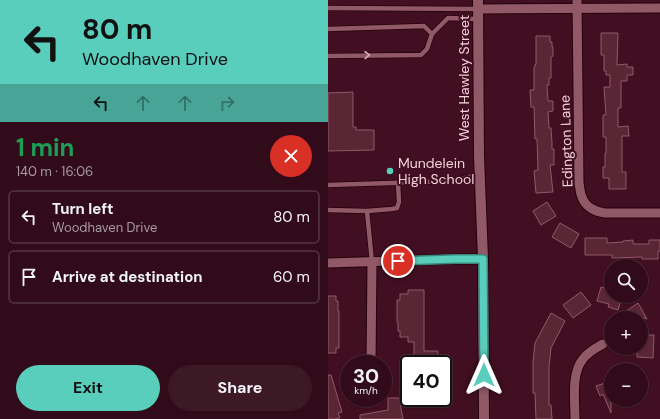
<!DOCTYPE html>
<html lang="en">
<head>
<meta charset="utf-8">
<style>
  :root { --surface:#310b19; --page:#3d1926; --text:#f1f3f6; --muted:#a89ba2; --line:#4c2b38; --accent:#5acebd }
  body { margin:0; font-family:"DM Sans",sans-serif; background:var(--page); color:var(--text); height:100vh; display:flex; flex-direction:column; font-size:15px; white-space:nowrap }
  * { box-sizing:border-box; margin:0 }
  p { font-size:13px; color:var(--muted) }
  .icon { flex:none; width:22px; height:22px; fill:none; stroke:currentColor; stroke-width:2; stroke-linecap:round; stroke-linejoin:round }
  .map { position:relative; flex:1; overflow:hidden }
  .details { display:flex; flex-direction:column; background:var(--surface); width:328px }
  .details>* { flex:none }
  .top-card { background:#5acebd; color:#111; overflow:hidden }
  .fabs { position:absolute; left:276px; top:259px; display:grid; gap:8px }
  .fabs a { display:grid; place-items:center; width:44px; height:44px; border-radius:50%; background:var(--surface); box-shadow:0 1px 3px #0004,0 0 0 1px var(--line); font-size:20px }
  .speed { position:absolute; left:12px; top:355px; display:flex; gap:8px; font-size:20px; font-weight:700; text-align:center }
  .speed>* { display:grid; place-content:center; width:52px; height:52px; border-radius:50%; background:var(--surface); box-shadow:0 1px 3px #0004,0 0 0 1px var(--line); line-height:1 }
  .speed small { font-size:10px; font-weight:400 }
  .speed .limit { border:2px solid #111; border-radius:6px; background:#fff; color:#111 }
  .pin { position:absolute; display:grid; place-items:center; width:34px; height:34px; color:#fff; margin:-17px; border:2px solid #fff; border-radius:50%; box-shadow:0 1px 4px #0007 }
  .me { position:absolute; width:44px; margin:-22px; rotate:0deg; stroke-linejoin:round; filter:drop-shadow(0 0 3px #0008) }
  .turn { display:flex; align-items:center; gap:14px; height:84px; padding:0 16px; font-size:18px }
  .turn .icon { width:52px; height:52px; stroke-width:2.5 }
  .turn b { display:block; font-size:28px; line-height:34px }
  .lanes { display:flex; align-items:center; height:38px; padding:0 16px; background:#0003; justify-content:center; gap:20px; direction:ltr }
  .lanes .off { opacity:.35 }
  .round { display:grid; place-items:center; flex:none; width:42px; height:42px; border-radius:21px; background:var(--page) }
  .overview { display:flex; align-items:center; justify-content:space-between; height:68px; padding:0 16px }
  h1 { font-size:24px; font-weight:700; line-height:30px; color:#1e9e55 }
  .action { display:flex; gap:8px; margin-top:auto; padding:8px 16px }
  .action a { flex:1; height:46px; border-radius:24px; background:var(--accent); color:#111; font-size:16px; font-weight:700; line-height:46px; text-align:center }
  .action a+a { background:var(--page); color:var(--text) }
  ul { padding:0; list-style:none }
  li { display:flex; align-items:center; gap:12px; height:54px; margin:0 8px 6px; padding:0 8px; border:2px solid var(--line); border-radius:6px }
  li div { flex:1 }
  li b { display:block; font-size:15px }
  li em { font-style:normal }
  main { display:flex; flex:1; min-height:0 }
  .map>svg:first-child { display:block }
  .building { fill:#5a2535; stroke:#915868 }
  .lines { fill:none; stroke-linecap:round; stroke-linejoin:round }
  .service-casing { stroke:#25000a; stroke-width:6 }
  .minor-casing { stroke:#25000a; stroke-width:11 }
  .tertiary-casing { stroke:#25000a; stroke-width:12 }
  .service { stroke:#915868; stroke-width:4.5 }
  .minor { stroke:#915868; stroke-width:9 }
  .tertiary { stroke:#915868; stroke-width:10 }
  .oneway { stroke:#d6adb7 }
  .route-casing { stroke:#3a867b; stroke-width:10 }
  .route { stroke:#5acebd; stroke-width:7 }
  .poi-dot { fill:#5acebd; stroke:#410f21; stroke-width:1.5 }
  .labels { text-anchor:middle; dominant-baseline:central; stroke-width:4; stroke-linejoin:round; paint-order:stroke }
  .street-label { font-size:14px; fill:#f3d1d9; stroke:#410f21 }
  .poi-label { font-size:14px; fill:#f3d1d9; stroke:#410f21; text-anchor:start }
</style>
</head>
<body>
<main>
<section class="details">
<div class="top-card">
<div class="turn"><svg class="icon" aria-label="left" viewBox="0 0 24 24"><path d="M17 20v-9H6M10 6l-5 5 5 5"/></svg><div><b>80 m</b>Woodhaven Drive</div></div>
<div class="lanes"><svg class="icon" aria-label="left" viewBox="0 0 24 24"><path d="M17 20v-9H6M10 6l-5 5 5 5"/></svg><svg class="icon off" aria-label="ahead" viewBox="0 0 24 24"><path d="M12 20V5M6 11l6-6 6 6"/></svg><svg class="icon off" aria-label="ahead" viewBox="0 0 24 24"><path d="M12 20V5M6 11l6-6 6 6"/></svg><svg class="icon off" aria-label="right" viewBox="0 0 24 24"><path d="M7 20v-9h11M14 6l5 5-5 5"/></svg></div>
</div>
<div class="overview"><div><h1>1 min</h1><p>140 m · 16:06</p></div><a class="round" style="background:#d93025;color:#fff"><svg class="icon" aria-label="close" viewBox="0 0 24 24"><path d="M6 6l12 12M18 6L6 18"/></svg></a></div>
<ul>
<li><svg class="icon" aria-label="left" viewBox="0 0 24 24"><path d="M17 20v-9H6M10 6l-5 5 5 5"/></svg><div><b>Turn left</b><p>Woodhaven Drive</p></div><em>80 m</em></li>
<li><svg class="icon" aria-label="arrive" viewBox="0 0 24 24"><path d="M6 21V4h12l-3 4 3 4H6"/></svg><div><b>Arrive at destination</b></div><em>60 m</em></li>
</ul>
<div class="action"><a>Exit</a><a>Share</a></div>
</section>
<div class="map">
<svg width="332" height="419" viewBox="0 0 332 419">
  <rect width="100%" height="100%" fill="#410f21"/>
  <g class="building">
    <polygon points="273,33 290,33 289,65 299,64 299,67 305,67 305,75 299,75 299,81 293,81 293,108 290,108 290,127 300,126 301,136 294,136 294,172 298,172 298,189 281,189 281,178 275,178 275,167 277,167 277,153 278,153 278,137 275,137 275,115 278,115 276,87 282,87 282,75 278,75 278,71 276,71 276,55 273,55"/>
    <polygon points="208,36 222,36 222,42 224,42 224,47 225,47 225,56 223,57 223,78 221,78 221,85 219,85 220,101 225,101 225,111 220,112 221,128 223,128 224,143 224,149 226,149 226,165 222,165 225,192 208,193 206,171 210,170 209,139 207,139 206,107 203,107 202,90 206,90 206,67 207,67 207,64 208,64"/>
    <polygon points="25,92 25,127 28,127 28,130 46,130 46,150 0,151 0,93"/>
    <polygon points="219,202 228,216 213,225 205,211"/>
    <polygon points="232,223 251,234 243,248 224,237"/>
    <polygon points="257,238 279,238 279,243 295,242 295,241 305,240 305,244 321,244 321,240 332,240 332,251 330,251 330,259 314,259 314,257 284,258 284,255 257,255"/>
    <polygon points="273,287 283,290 283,296 294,296 290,310 280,307 281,304 269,301"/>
    <polygon points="80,290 96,290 96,351 110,351 109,364 86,364 86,342 80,342 80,337 72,337 72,331 70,331 70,322 69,322 69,300 72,300 72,294 80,294"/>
    <polygon points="253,292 263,305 245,318 235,305"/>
    <polygon points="0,296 8,296 8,301 10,301 10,311 11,311 11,348 8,348 8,353 0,353"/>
    <polygon points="310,303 319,319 297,312"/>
    <polygon points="223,313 237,321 223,348 221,367 221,405 223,405 224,419 208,419 207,393 205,393 205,362 207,343"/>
    <polygon points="313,335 326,335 325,358 309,357 309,348 313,348"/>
    <polygon points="0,375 3,375 14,412 10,413 12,418 7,419 0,419"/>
    <polygon points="280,382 283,390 283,413 275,394 272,396 268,386"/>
    <polygon points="60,398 71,398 75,419 32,419 32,415 60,410"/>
  </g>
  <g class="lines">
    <defs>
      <g id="service">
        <polyline points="0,8 150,9"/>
        <polyline points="0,29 96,26 104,34 99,49 93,55 0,56"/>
        <polyline points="104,34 120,18 150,19"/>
        <polyline points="0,185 126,181 151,174"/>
        <polyline points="0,210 39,211 64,209 69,208 71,202 70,183"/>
        <polyline points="39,211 44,262"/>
      </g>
      <g id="minor">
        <path d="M249 0 251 183C252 188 252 193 254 197 257 207 268 212 277 213H332"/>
        <polyline points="150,9 332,8"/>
        <polyline points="0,263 127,259 155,259"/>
        <polyline points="43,364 44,262"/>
        <path d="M247 419C247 401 243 373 255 359 260 352 268 348 275 344"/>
      </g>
      <polyline id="tertiary" points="150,0 151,156 155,259 156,419"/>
    </defs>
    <use href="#service" class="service-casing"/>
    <use href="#minor" class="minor-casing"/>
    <use href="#tertiary" class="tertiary-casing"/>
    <use href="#service" class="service"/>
    <use href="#minor" class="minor"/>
    <use href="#tertiary" class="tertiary"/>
  </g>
  <defs><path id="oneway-chevron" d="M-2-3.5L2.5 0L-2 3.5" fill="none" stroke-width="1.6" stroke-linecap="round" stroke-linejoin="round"/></defs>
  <use class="oneway" href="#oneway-chevron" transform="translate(39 55) rotate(-1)"/>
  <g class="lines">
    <defs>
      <polyline id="route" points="70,261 127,259 155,259 156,375"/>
    </defs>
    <use href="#route" class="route-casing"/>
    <use href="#route" class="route"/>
  </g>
  <circle class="poi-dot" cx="62" cy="171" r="4"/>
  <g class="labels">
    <g class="street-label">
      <text transform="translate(136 78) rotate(-90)">West Hawley Street</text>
      <text transform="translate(238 141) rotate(-92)">Edington Lane</text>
    </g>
    <g class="poi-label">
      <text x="70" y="163">Mundelein<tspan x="70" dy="16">High School</tspan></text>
    </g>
  </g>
</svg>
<div class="fabs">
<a><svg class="icon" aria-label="search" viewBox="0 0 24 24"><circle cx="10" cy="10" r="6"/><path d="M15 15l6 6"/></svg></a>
<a>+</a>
<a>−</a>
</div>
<div class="speed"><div>30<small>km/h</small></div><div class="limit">40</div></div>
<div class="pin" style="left:70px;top:261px;background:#d93025"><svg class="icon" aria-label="arrive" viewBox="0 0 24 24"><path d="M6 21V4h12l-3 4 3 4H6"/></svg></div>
<svg class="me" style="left:156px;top:375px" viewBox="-20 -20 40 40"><path d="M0-17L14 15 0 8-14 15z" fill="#5acebd" stroke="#fff" stroke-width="4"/></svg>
</div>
</main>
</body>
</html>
